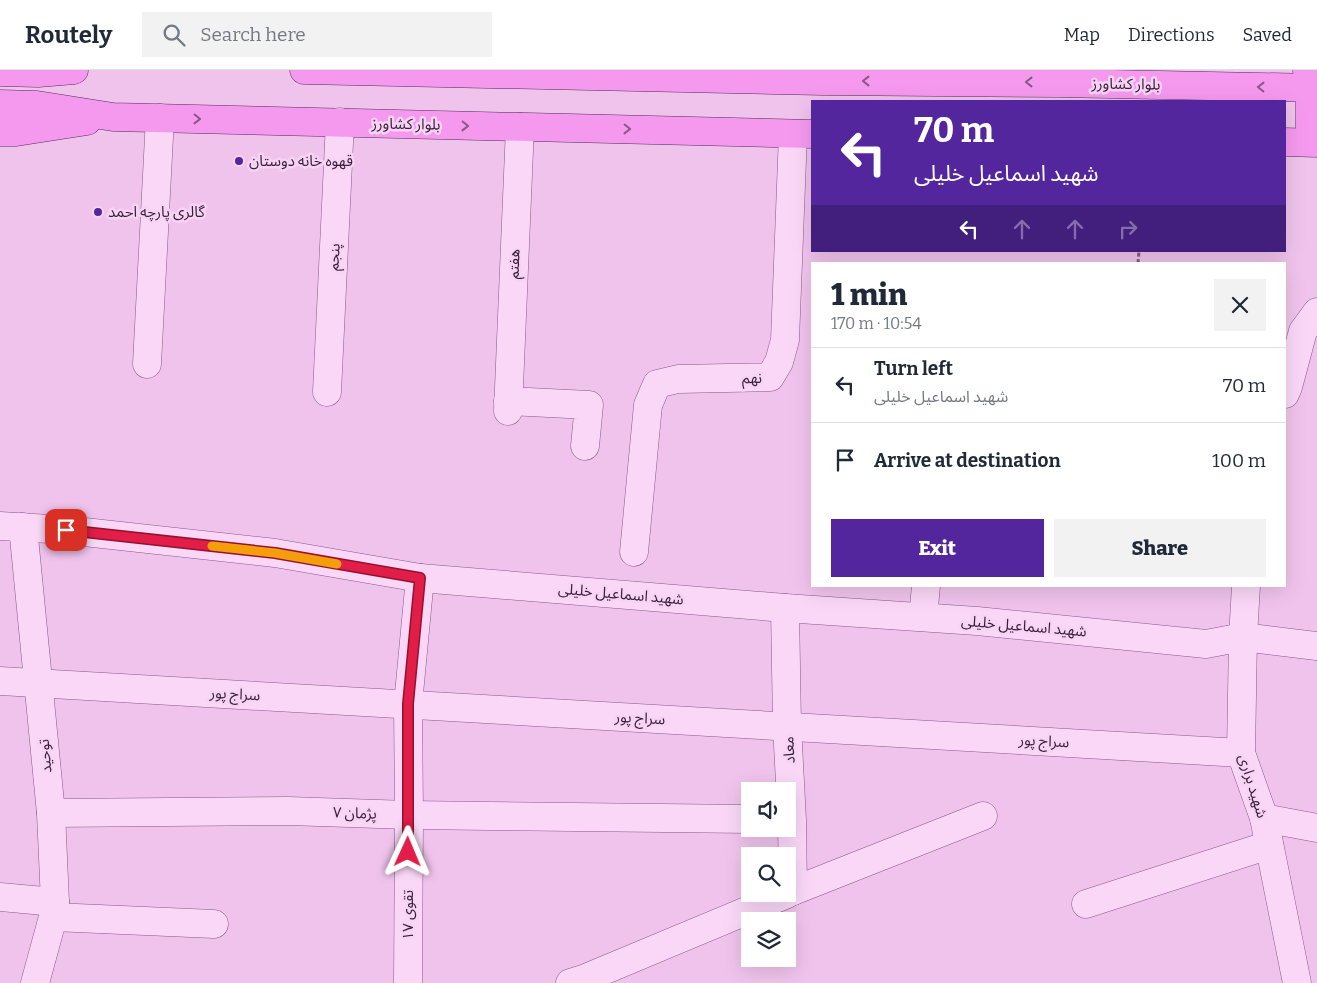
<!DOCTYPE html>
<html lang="en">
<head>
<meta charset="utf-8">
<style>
  :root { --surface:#fff; --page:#f2f2f3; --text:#1f2937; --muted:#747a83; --line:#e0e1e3; --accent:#53269d }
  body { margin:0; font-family:Bitter,"Noto Sans Arabic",serif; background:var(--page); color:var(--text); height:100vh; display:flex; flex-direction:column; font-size:19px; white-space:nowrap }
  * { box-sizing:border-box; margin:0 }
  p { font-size:16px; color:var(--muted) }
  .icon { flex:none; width:28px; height:28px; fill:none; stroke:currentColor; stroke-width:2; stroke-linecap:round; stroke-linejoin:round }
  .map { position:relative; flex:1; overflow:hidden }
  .details { position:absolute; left:811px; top:192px; width:475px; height:325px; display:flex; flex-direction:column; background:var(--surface); border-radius:0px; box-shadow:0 5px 20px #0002 }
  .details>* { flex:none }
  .hud { position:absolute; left:811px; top:30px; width:475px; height:152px; border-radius:0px; box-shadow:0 5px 20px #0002; background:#53269d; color:#fff; overflow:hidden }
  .controls { position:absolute; left:741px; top:712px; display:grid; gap:10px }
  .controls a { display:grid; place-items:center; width:55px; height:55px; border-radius:0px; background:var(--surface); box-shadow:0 5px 20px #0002; font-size:25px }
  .pin { position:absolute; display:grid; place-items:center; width:42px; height:42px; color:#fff; margin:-21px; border-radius:10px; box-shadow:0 2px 8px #0006 }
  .me { position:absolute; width:55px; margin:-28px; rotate:1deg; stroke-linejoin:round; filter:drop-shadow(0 0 4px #0008) }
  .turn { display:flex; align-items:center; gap:18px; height:105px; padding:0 20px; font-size:22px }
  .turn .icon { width:65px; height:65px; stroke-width:2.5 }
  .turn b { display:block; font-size:35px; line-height:42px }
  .lanes { display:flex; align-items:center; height:48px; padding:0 20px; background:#0003; justify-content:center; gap:25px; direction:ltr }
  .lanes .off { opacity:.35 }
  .round { display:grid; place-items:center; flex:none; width:52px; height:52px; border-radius:0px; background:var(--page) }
  .head { display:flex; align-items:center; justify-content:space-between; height:85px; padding:0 20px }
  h1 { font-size:30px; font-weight:800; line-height:38px }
  .primary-button { display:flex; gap:10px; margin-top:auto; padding:10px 20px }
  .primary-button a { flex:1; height:58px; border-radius:0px; background:var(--accent); color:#fff; font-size:20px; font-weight:800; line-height:58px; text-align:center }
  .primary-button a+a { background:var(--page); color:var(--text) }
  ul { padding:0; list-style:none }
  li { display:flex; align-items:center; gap:15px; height:75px; padding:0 20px; border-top:1px solid var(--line) }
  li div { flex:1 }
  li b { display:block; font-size:19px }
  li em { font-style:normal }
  header { display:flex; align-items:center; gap:30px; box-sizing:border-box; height:70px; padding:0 25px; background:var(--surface); border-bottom:1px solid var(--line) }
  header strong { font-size:24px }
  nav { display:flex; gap:28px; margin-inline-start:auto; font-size:18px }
  .search { width:350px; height:45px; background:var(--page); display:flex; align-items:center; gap:12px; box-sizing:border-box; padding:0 18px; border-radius:0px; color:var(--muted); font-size:19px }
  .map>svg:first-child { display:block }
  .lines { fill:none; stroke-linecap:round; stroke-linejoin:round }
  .minor-casing { stroke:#87598b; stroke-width:29 }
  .major-casing { stroke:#532d59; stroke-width:29 }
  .path { stroke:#87598b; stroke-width:3; stroke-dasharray:4 2.5; stroke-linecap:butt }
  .minor { stroke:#fad7f7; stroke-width:28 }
  .major { stroke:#f599ee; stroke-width:28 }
  .oneway { stroke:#8c558c }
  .route-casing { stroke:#92132f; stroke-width:12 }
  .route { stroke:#e11d48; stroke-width:9 }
  .slow { stroke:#f59e0b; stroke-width:9 }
  .poi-dot { fill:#53269d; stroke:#f7d3f4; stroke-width:2 }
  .labels { text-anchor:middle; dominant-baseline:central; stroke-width:5; stroke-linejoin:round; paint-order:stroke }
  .street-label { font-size:15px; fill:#371e3b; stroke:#f7d3f4 }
  .poi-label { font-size:15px; fill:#371e3b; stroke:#f7d3f4; text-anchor:start }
</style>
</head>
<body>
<header>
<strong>Routely</strong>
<div class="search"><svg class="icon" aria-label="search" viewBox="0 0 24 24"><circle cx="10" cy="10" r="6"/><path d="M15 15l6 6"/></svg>Search here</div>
<nav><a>Map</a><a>Directions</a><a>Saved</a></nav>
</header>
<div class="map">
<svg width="1317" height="913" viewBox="0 0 1317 913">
  <rect width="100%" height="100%" fill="#f0c3ec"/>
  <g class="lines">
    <defs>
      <g id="minor">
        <polyline points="147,294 160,48"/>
        <polyline points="327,322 340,52"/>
        <polyline points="1285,324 1288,317 1303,261 1317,242"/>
        <polyline points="508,331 589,335 585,376"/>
        <polyline points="508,341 520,57"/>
        <polyline points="0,456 66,460 275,483 420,508 785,538 977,551 1206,574 1243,567 1317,576"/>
        <polyline points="23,457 51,743 55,832 53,847 35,913"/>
        <polyline points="634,482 648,335 657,314 678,309 770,307 779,292 785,270 793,64"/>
        <polyline points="1246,516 1243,567 1241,683 1264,748 1297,913"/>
        <polyline points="785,538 787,656 792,750 793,821"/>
        <polyline points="923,547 926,516"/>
        <polyline points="0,611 1241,683"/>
        <polyline points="51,743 288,741 409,745 750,749"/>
        <polyline points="1264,748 1317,758"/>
        <polyline points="788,823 983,746"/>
        <polyline points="0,827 55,832"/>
        <polyline points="1086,834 1269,775"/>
        <polyline points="53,847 214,854"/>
        <polyline points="408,913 409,745 408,634 420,508"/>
        <polyline points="570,913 586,908 787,824"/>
      </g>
      <g id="major">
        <polyline points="304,0 822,11 1058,13 1317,18"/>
        <polyline points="1307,0 1310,18 1310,72"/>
        <polyline points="0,2 38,3 74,0"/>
        <polyline points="0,34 37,35 113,47 812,64"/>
        <polyline points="0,62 16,62 87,51"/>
        <polyline points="1285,72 1317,73"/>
      </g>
    </defs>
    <use href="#minor" class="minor-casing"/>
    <use href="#major" class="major-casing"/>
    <polyline class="path" points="1138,193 1139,181"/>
    <use href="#minor" class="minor"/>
    <use href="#major" class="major"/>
  </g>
  <defs><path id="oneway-chevron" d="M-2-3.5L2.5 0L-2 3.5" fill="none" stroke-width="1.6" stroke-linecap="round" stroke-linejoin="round" transform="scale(1.25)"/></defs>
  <g class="oneway">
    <use href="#oneway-chevron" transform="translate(866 11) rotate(-180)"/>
    <use href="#oneway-chevron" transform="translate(1029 12) rotate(-180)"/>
    <use href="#oneway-chevron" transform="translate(1261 17) rotate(-179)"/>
    <use href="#oneway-chevron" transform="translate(197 49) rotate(1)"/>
    <use href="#oneway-chevron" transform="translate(465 56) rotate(1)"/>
    <use href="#oneway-chevron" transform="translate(627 59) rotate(1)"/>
  </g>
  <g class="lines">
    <defs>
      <polyline id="route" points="66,460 275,483 420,508 408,634 408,782"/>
    </defs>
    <use href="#route" class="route-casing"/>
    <use href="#route" class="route"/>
    <polyline class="slow" points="212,476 275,483 337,494"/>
  </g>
  <g class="poi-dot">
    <circle cx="239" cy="91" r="5"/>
    <circle cx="98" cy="142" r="5"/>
  </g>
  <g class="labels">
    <g class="street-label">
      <text transform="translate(1126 14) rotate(1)">بلوار کشاورز</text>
      <text transform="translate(406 54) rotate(1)">بلوار کشاورز</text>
      <text transform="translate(334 187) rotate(-87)">پنجم</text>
      <text transform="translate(514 194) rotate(-88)">هفتم</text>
      <text transform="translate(752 308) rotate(-1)">نهم</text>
      <text transform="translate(621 524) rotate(5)">شهید اسماعیل خلیلی</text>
      <text transform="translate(1024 556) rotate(5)">شهید اسماعیل خلیلی</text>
      <text transform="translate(235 624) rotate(3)">سراج پور</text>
      <text transform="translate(640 648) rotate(3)">سراج پور</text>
      <text transform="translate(1044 671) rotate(3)">سراج پور</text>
      <text transform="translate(789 680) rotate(-93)">معاد</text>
      <text transform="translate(45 686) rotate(-95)">توحید</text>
      <text transform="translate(1253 716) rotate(73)">شهید براری</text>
      <text transform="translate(355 743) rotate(2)">پژمان ۷</text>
      <text transform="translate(408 845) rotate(-90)">تقوی ۱۷</text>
    </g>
    <g class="poi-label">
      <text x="249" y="91">قهوه خانه دوستان</text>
      <text x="108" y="142">گالری پارچه احمد</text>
    </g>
  </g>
</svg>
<div class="controls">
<a><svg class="icon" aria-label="sound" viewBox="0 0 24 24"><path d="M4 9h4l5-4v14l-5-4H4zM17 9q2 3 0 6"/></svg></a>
<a><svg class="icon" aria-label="search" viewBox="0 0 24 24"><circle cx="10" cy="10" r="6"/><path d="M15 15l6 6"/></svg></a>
<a><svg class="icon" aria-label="layers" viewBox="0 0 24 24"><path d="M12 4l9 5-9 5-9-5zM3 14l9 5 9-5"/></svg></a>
</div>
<div class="pin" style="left:66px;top:460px;background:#d93025"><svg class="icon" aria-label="arrive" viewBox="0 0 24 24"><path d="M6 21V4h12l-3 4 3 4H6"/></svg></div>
<svg class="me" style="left:408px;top:782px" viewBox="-20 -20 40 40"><path d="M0-17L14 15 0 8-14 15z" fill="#e11d48" stroke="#fff" stroke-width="4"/></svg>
<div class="hud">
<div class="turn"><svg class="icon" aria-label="left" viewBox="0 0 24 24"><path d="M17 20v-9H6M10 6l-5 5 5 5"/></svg><div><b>70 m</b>شهید اسماعیل خلیلی</div></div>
<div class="lanes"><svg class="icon" aria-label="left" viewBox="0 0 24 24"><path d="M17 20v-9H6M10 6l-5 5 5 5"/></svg><svg class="icon off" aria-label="ahead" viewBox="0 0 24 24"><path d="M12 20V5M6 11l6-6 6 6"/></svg><svg class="icon off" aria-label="ahead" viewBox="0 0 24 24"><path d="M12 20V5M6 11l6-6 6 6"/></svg><svg class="icon off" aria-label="right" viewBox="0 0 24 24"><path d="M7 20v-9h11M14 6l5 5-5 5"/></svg></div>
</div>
<section class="details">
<div class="head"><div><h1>1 min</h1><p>170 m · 10:54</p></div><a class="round"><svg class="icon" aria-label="close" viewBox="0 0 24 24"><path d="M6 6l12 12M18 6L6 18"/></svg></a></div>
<ul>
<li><svg class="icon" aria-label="left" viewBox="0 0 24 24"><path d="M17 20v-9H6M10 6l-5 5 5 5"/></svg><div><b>Turn left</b><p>شهید اسماعیل خلیلی</p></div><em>70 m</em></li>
<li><svg class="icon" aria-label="arrive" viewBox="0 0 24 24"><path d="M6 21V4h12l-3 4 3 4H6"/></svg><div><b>Arrive at destination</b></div><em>100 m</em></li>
</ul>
<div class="primary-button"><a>Exit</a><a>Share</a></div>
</section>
</div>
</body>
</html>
